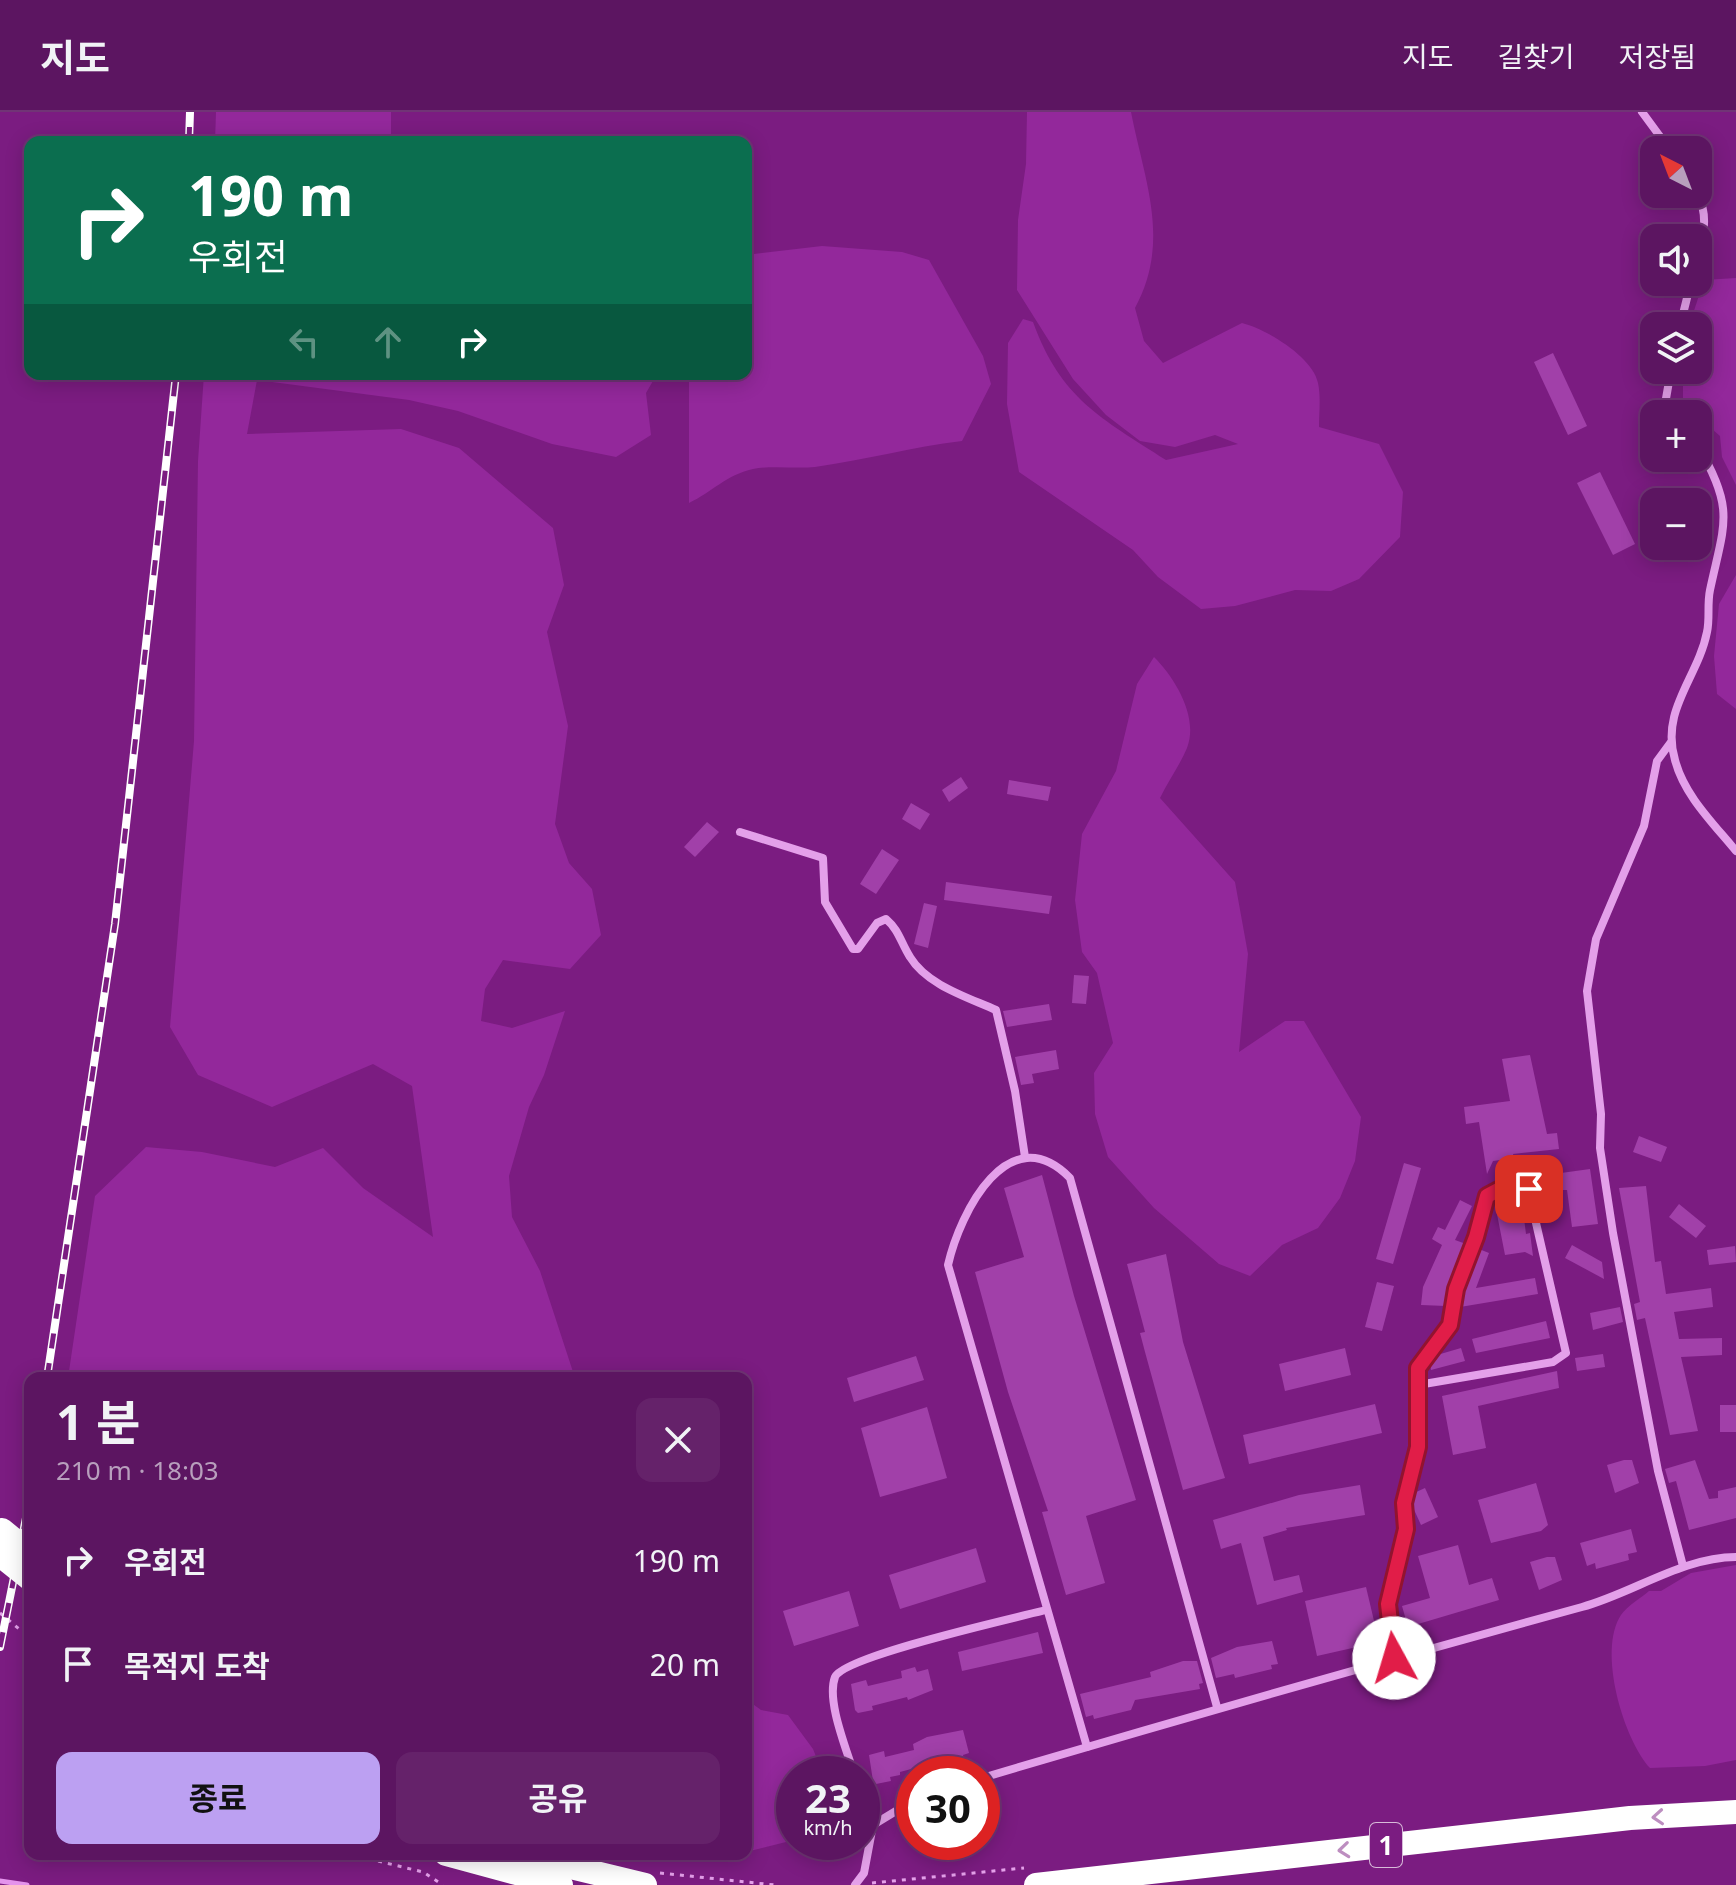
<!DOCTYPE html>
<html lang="ko">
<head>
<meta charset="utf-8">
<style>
  :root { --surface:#5c1561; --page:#65226a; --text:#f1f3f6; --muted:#b89fbd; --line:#713476; --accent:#bca0f2 }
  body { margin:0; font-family:"Noto Sans","Noto Sans KR",sans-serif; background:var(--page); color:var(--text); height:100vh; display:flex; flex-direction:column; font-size:30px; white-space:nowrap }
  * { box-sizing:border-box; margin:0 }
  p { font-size:26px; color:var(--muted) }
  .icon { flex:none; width:44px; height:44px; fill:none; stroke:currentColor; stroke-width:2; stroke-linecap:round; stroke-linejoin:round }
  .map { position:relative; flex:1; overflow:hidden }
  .details { position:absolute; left:24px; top:1260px; width:728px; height:488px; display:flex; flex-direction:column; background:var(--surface); border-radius:16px; box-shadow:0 4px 20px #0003,0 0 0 2px var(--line) }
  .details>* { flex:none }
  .top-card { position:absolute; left:24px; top:24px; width:728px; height:244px; border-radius:16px; box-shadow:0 4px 20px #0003,0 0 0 2px var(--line); background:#0b6e4f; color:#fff; overflow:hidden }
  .needle { width:52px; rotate:318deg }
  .controls { position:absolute; left:1640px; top:24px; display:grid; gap:16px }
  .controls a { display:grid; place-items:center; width:72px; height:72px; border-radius:16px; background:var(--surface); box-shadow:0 4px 20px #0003,0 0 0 2px var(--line); font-size:40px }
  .speed { position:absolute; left:776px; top:1644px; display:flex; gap:16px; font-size:40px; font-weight:700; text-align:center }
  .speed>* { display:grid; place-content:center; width:104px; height:104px; border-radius:50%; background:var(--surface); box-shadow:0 4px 20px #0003,0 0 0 2px var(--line); line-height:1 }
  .speed small { font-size:20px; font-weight:400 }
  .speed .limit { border:12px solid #d22; background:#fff; color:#111 }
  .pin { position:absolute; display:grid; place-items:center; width:68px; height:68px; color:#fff; margin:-34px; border-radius:16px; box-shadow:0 4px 12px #0006 }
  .me { position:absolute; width:88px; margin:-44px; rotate:354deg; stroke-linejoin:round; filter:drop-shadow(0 0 6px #0008) }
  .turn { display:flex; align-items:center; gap:28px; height:168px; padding:0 32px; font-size:36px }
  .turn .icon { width:104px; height:104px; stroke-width:2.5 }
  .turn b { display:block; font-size:56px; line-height:68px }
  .lanes { display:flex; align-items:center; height:76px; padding:0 32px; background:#0003; justify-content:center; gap:40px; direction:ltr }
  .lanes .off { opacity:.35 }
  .round { display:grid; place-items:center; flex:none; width:84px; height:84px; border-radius:16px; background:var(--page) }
  .overview { display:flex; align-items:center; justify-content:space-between; height:136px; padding:0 32px }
  h1 { font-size:48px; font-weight:700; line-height:60px }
  .button { display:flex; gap:16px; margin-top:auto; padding:16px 32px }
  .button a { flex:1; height:92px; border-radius:16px; background:var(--accent); color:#111; font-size:32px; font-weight:700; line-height:92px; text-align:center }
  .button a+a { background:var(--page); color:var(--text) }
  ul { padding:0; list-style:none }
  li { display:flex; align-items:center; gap:24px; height:104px; padding:0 32px }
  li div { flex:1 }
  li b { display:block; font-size:30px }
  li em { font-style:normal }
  header { display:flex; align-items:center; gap:48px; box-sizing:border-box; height:112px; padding:0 40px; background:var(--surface); border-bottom:2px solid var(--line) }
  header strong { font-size:38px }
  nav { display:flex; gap:44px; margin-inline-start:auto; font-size:28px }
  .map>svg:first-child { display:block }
  .green { fill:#93289b }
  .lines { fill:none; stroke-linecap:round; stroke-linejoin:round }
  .stream { stroke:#e493ec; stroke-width:5 }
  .building { fill:#a140a9 }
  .path { stroke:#e4a0ea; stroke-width:3; stroke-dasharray:4 6; stroke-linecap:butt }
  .street { stroke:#e4a0ea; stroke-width:8 }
  .highway { stroke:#fff; stroke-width:24 }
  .rail-casing { stroke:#fff; stroke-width:8 }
  .rail { stroke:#7b1c81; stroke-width:5; stroke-dasharray:15; stroke-linecap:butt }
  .highway-bridge { stroke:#fff; stroke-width:24 }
  .oneway { stroke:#bd8ec0 }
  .route-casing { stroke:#92132f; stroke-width:20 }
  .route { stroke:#e11d48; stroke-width:14 }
  .labels { text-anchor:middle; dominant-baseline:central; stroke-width:6; stroke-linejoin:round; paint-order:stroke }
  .shield { fill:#7b1c81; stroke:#d7bbd9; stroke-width:2 }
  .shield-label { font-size:26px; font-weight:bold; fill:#fff }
</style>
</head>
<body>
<header>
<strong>지도</strong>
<nav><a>지도</a><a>길찾기</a><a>저장됨</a></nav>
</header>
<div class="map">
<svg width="1736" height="1773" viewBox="0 0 1736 1773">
  <rect width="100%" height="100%" fill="#7b1c81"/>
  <g class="green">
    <polygon points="216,0 391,0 391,30 215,30"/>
    <path d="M1027 0H1131C1145 71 1171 129 1135 196L1144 229 1163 251 1242 211C1266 217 1313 245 1318 271 1321 285 1319 301 1319 315L1379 332 1403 380 1400 425 1359 467 1331 479 1295 478 1235 494 1201 497 1158 465 1133 438 1019 360 1007 292 1008 231 1023 207 1033 210C1061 287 1101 306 1166 348L1238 332 1215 323 1175 335 1140 329 1106 303 1073 267 1017 178 1018 108 1026 52Z"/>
    <path d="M822 134 902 140 929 148 983 244 991 272 962 329C912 335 865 348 815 355 795 357 773 353 753 357 726 363 712 380 689 391V262H746V143Z"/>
    <polygon points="1736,166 1736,373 1722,345 1720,324 1683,292 1683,258 1698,258 1698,214 1689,214 1704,168"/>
    <polygon points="204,262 657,262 646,281 651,323 616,345 552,332 458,299 409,288 257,268 247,322 401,317 459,336 553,416 564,473 547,520 568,614 555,712 569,751 592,777 601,823 570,857 503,848 485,877 481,909 512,916 565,899 544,963 529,995 509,1064 512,1105 540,1159 575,1266 68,1266 95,1084 146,1035 202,1040 275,1055 323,1036 363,1076 433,1125 412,974 373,952 272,995 198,963 170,915 194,629 198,349"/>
    <polygon points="1736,463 1736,597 1717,582 1714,544 1719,492"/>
    <path d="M1154 545C1175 566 1199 605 1187 636 1180 653 1168 669 1160 686L1235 770 1248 842 1239 940 1285 909H1304L1361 1005 1355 1049 1340 1086 1318 1116 1282 1133 1250 1164 1219 1152 1154 1096 1108 1045 1095 1002 1094 961 1113 931 1097 861 1082 840 1075 788 1082 722 1116 659 1137 572Z"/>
    <path d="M1736 1453V1648L1705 1654 1650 1656C1624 1628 1597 1539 1621 1503 1627 1494 1641 1486 1649 1479H1661L1691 1461Z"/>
    <polygon points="746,1587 761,1598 788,1603 813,1637 823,1662 794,1662 794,1728 746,1740"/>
  </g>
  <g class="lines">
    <polyline class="stream" points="0,1769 27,1773"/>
  </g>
  <g class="building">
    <polygon points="1553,241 1587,314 1568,323 1534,250"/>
    <polygon points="1600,360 1635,432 1613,443 1577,371"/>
    <polygon points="961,665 968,676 949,690 942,678"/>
    <polygon points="1009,668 1051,675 1048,689 1007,682"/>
    <polygon points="911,691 930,702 920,718 902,707"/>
    <polygon points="707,710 719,720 695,745 684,735"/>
    <polygon points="882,737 899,748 876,782 860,772"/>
    <polygon points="946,770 1052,784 1049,802 944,788"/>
    <polygon points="924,791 937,794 928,836 914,832"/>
    <polygon points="1074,863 1089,864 1086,892 1072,891"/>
    <polygon points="1049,892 1052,908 1007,915 1003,899"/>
    <polygon points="1056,938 1059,957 1032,962 1034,971 1021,973 1015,945"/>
    <polygon points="1530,943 1547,1022 1557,1021 1559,1037 1513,1042 1514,1046 1493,1049 1487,1062 1479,1010 1466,1012 1464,995 1510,989 1502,947"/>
    <polygon points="1639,1024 1667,1035 1661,1050 1633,1040"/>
    <polygon points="1404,1051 1421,1056 1393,1152 1376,1147"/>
    <polygon points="1590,1057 1598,1112 1572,1115 1567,1078 1563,1078 1561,1061"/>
    <polygon points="1042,1063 1074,1184 1136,1388 1086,1404 1105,1471 1066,1483 1042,1400 1048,1399 1008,1280 975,1160 1024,1145 1004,1076"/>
    <polygon points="1646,1074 1655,1150 1661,1149 1666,1182 1711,1176 1713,1195 1674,1200 1679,1227 1722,1226 1722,1243 1681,1245 1698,1319 1670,1323 1645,1206 1637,1208 1634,1192 1640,1190 1619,1076"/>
    <polygon points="1521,1083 1526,1122 1530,1121 1533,1144 1525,1140 1505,1143 1497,1102 1495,1088"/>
    <polygon points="1460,1088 1472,1094 1455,1128 1466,1132 1446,1194 1421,1193 1423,1175 1442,1133 1432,1127 1438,1115 1445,1118"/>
    <polygon points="1679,1092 1706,1114 1696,1126 1669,1105"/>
    <polygon points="1572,1133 1602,1150 1604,1167 1565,1146"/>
    <polygon points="1735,1134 1736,1150 1709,1153 1707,1138"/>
    <polygon points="1479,1137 1489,1141 1476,1176 1535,1166 1538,1182 1460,1195"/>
    <polygon points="1166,1142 1183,1230 1225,1366 1183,1378 1145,1240 1140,1221 1145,1220 1127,1152"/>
    <polygon points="1377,1170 1394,1174 1382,1219 1365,1215"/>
    <polygon points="1620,1195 1623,1210 1593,1218 1590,1201"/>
    <polygon points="1546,1209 1550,1226 1476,1241 1472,1227"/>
    <polygon points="1345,1236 1351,1263 1285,1279 1279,1252"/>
    <polygon points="1461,1236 1465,1249 1431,1258 1430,1252 1437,1243"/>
    <polygon points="1603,1242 1605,1255 1577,1259 1575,1246"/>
    <polygon points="916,1244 924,1268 854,1290 847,1266"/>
    <polygon points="1557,1259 1559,1276 1478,1294 1486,1336 1453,1343 1442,1284"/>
    <polygon points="1375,1292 1382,1321 1249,1352 1243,1323"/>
    <rect x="1720" y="1293" width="16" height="27"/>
    <polygon points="927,1295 947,1366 880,1385 861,1316"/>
    <polygon points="1624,1348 1632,1348 1639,1371 1615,1381 1607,1353"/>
    <polygon points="1695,1348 1709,1387 1718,1386 1718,1379 1736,1375 1736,1406 1689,1418 1676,1369 1669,1371 1665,1357"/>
    <polygon points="1536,1371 1548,1413 1541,1419 1491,1431 1478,1388"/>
    <polygon points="1360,1373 1365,1403 1286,1416 1287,1418 1263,1425 1274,1469 1299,1463 1303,1480 1257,1493 1241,1431 1221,1437 1213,1408 1299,1383"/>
    <polygon points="1425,1376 1438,1405 1421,1413 1411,1391 1414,1381"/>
    <polygon points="1631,1417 1637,1440 1628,1442 1629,1448 1596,1457 1595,1451 1587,1454 1580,1431"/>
    <polygon points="1458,1433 1469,1473 1492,1466 1499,1488 1408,1515 1402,1494 1430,1486 1418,1444"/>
    <polygon points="976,1436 986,1470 900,1497 889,1463"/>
    <polygon points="1547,1445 1555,1445 1562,1468 1539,1478 1530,1450"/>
    <polygon points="1366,1475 1379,1530 1317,1544 1305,1489"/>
    <polygon points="849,1479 859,1514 794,1534 783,1499"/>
    <polygon points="1038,1520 1043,1541 962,1559 958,1540"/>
    <polygon points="1272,1529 1278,1552 1271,1553 1272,1557 1235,1566 1234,1562 1216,1566 1211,1546 1237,1535"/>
    <polygon points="1183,1549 1197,1549 1203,1571 1199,1572 1200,1577 1135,1588 1131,1598 1094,1607 1093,1603 1086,1605 1080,1582 1151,1565 1150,1560"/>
    <polygon points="915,1555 917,1560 928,1557 933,1578 908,1588 907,1585 872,1594 873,1598 858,1601 855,1598 851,1572 866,1568 868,1574 902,1566 901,1559"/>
    <polygon points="963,1618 969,1641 963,1643 964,1647 927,1657 926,1653 900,1660 900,1663 890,1665 891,1669 876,1672 873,1669 869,1643 884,1639 885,1645 914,1638 913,1632 927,1625"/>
  </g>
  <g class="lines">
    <g class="path">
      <polyline points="0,1501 30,1526"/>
      <polyline points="349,1742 423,1760 443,1773"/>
      <polyline points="660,1761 775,1773"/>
      <polyline points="872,1771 1024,1756"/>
    </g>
    <g class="street">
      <polyline points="1642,0 1670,38"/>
      <path d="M1698 82C1708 104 1704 120 1698 143"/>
      <polyline points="1680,214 1691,170"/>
      <polyline points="1669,302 1664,298 1671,258"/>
      <path d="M1698 334C1736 398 1724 412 1710 478 1707 492 1710 507 1707 520 1698 566 1660 598 1675 648 1684 683 1713 711 1736 739"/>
      <polyline points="1671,630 1657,649 1644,714 1596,827 1587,879 1601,1002 1600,1036 1613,1121 1658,1359 1683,1454"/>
      <path d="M740 720 823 746 825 790 853 837H858L877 811 886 807C899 818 901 831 910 845 927 873 967 885 996 898L1015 979 1025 1045"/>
      <polyline points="1394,1546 1388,1492 1406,1417 1404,1391 1418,1335 1418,1256 1450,1213 1456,1177 1476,1125 1487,1084 1502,1076 1527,1072 1566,1241 1553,1250 1418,1273"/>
      <path d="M1087 1635 948 1153C960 1100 1009 1004 1070 1066L1217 1595"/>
      <path d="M854 1662C847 1638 826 1589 835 1565 844 1544 1015 1506 1046 1498"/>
      <path d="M982 1666C1181 1607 1381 1550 1582 1495 1633 1481 1683 1445 1736 1445"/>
      <polyline points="862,1687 873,1713"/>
      <polyline points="855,1773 864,1761 873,1713 914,1688"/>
    </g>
    <g class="highway">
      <polyline points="446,1742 561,1773"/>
      <polyline points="517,1742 645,1773"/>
      <polyline points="1036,1773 1630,1706 1736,1700"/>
    </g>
    <defs>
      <g id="rail">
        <polyline points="189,30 190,0"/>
        <polyline points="47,1266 115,812 176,262"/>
        <polyline points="0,1535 30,1386"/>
      </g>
    </defs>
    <use href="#rail" class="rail-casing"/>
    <use href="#rail" class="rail"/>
    <g class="highway-bridge">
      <polyline points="2,1418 30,1441"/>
      <polyline points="0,1443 30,1467"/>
    </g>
  </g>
  <defs><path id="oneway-chevron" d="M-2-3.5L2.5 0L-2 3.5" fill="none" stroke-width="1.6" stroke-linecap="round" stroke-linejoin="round" transform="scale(2)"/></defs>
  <g class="oneway">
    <use href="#oneway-chevron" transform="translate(1658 1705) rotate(176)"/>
    <use href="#oneway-chevron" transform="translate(1344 1738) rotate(174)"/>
  </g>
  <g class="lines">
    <defs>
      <polyline id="route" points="1394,1546 1388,1492 1406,1417 1404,1391 1418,1335 1418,1256 1450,1213 1456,1177 1476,1125 1487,1084 1502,1076 1527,1072 1529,1077"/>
    </defs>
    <use href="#route" class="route-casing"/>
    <use href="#route" class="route"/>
  </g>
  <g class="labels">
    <rect class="shield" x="1370" y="1711" width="32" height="44" rx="6"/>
    <g class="shield-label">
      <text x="1386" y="1733">1</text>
    </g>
  </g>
</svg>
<div class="controls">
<a><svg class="needle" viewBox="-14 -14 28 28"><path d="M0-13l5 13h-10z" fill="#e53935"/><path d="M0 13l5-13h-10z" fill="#b89fbd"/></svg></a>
<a><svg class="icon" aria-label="sound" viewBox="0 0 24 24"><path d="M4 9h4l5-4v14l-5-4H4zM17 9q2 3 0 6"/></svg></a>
<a><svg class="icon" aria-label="layers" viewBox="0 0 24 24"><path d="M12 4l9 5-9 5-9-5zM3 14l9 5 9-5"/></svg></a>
<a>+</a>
<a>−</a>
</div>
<div class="speed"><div>23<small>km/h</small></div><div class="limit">30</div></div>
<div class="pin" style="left:1529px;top:1077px;background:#d93025"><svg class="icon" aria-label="arrive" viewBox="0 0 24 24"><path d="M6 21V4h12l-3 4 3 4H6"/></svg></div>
<svg class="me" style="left:1394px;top:1546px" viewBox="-20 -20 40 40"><circle r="19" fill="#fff"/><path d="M0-13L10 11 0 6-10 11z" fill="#e11d48"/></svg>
<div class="top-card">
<div class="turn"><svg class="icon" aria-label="right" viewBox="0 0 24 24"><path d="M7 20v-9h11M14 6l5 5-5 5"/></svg><div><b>190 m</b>우회전</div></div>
<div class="lanes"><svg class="icon off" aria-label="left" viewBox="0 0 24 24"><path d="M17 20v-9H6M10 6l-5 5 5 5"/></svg><svg class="icon off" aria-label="ahead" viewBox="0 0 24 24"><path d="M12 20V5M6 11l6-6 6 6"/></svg><svg class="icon" aria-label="right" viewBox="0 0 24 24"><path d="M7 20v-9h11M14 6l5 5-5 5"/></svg></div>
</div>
<section class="details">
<div class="overview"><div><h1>1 분</h1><p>210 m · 18:03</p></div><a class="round"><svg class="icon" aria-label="close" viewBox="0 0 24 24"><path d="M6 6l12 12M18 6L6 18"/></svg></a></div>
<ul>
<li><svg class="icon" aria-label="right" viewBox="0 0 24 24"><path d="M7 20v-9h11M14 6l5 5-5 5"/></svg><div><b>우회전</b></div><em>190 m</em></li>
<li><svg class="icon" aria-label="arrive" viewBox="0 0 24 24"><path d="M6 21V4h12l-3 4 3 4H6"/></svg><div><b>목적지 도착</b></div><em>20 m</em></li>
</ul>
<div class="button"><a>종료</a><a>공유</a></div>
</section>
</div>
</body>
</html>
